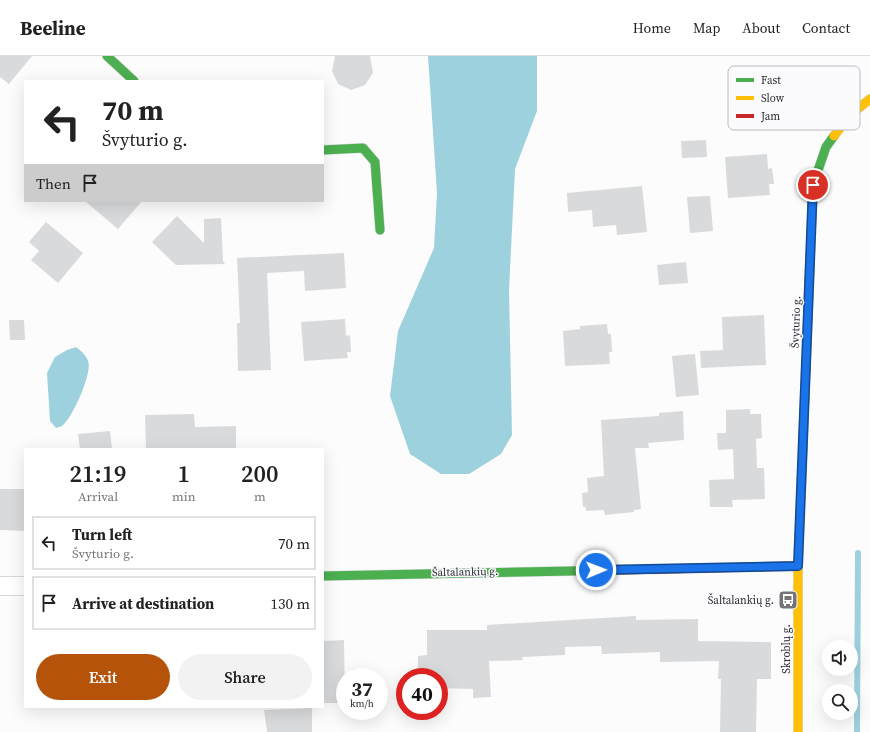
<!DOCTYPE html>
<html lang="en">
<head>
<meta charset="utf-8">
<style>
  :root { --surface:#fff; --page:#f2f2f2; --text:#222; --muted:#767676; --line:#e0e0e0; --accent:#b45309 }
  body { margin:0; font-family:"Source Serif 4",serif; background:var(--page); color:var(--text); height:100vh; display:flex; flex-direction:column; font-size:15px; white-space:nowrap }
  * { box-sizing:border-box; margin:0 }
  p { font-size:13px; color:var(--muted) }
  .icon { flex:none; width:22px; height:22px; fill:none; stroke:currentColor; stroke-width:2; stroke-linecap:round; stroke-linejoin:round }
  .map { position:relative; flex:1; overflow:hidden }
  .sheet { position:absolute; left:24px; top:392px; width:300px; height:260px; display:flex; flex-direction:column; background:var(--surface); border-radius:0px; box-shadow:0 4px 16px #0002 }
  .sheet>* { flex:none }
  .guide { position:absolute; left:24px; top:24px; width:300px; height:122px; border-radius:0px; box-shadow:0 4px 16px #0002; background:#fff; color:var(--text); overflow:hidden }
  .fabs { position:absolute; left:822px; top:584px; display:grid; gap:8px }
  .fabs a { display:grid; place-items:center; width:36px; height:36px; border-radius:50%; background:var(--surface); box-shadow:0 4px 16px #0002; font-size:20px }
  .speed { position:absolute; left:336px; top:612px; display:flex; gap:8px; font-size:20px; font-weight:700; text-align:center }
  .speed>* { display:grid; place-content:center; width:52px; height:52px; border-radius:50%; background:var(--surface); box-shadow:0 4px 16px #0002; line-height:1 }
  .speed small { font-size:10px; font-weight:400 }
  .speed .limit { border:6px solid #d22; background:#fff; color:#111 }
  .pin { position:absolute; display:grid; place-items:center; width:34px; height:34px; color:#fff; margin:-17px; border:2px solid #fff; border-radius:50%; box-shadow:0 1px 4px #0007 }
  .me { position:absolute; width:44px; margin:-22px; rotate:89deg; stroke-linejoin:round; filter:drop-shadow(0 0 3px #0008) }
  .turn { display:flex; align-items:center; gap:14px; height:84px; padding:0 12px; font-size:18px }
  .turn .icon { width:52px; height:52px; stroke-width:2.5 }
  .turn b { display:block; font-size:28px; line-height:34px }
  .then { display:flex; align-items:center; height:38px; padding:0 12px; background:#0003; gap:8px; font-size:15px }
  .eta { display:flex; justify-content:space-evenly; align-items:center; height:68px; text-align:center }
  .eta b { font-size:24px; font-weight:600; line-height:28px }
  .button { display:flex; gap:8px; margin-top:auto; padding:8px 12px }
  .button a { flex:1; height:46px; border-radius:24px; background:var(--accent); color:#fff; font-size:16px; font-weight:600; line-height:46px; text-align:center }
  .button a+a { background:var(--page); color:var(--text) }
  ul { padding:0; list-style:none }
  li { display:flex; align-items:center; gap:12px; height:54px; margin:0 8px 6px; padding:0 4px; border:2px solid var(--line); border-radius:0px }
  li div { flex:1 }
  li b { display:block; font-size:15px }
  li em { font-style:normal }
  header { display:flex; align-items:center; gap:24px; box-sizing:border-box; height:56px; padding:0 20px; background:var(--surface); border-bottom:1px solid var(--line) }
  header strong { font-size:19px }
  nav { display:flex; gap:22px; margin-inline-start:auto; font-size:14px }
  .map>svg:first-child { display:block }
  .water { fill:#9dd1de }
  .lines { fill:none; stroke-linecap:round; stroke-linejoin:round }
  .stream { stroke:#9dd1de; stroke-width:6 }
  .building { fill:#d8dadc }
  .street-casing { stroke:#d9d9dd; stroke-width:20 }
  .fast-casing { stroke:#d9d9dd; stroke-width:10 }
  .slow-casing { stroke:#d9d9dd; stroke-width:10 }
  .jam-casing { stroke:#d9d9dd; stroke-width:10 }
  .street { stroke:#fff; stroke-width:18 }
  .fast { stroke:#4caf50; stroke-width:9 }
  .slow { stroke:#ffc107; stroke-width:9 }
  .jam { stroke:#c62828; stroke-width:9 }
  .route-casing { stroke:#114b97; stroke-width:10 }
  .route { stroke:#1a73e8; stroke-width:7 }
  .labels { text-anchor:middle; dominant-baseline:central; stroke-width:3; stroke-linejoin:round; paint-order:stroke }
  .street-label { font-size:11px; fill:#2a2a30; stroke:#fbfbfe }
  .poi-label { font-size:11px; fill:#2a2a30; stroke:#fbfbfe; text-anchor:end }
  .key { fill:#fbfbfe; stroke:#bcbcc0; stroke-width:1 }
  .key-label { font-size:11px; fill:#2a2a30 }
</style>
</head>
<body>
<header>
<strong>Beeline</strong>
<nav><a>Home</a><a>Map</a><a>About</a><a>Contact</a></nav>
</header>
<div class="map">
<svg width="870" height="676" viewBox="0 0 870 676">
  <rect width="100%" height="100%" fill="#fcfcfd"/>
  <g class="water">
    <polygon points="428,0 537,0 537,55 515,113 509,234 512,379 501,398 469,418 441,418 410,398 390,340 398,275 434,192 437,137"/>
    <path d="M76 291C81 295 86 299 88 305 93 316 73 360 64 368 62 371 59 371 56 372L50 365 47 317 55 301 67 294Z"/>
  </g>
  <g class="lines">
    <polyline class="stream" points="857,676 858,497"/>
  </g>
  <g class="building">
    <polygon points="0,0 32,0 9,28 0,21"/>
    <polygon points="335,0 370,0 373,17 365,29 351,34 338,28 332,15"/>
    <polygon points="706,84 707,101 682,102 681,85"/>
    <polygon points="767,98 768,113 772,112 774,128 769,128 770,139 728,142 725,101"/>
    <polygon points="642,130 647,176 617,179 616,169 593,171 592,154 568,156 567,137"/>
    <polygon points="710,140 713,175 690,177 687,141"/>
    <polygon points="85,145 142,145 118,173"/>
    <polygon points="177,160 204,187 204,163 221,162 223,205 225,208 176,209 152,186"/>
    <polygon points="46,166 83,197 58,227 31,204 39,195 29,186"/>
    <polygon points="344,197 346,232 305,235 304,215 267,217 271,314 238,315 237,267 240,267 237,202"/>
    <polygon points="686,206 688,227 659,229 657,209"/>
    <polygon points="764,259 766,309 701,312 700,295 723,294 722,261"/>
    <polygon points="345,263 346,280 350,279 351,296 347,296 348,302 304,305 301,266"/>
    <polygon points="9,264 24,264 25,284 10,284"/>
    <polygon points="607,268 608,278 611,278 612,296 609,296 610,308 565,310 563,275 580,273 580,270"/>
    <polygon points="695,298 699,339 676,341 672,300"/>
    <polygon points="750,353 750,358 761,358 762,382 756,383 757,412 764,412 765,443 732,444 733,451 710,451 709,424 734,423 733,393 718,394 717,377 726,377 726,354"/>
    <polygon points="683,355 684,384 648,387 649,392 635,392 641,453 634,454 634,456 605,459 604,454 586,455 586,451 583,451 582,437 588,436 587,422 604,420 601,364 659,360 659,357"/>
    <polygon points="194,358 195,371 236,370 236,393 146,393 145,359"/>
    <polygon points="110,375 112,393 80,393 78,378"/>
    <polygon points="0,433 25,433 24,475 0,474"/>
    <polygon points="636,560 636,564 698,563 698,585 771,586 771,623 757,623 756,676 720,676 721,623 718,623 719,605 660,606 660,596 602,598 601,590 565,591 565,599 522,601 523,604 489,605 491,641 473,642 473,633 439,632 439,621 418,621 418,600 427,599 427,574 487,574 487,569"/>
    <polygon points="344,584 345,647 323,647 323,585"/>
    <polygon points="312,652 312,676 267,676 264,654"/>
  </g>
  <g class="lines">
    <defs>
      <polyline id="street" points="0,530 25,530"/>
      <g id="fast">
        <polyline points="107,0 134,25"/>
        <polyline points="323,94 363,92 375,106 380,174"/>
        <polyline points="802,415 813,129 826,91 834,80"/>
        <polyline points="323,520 622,514"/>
      </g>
      <g id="slow">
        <polyline points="834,80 850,59 870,43"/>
        <polyline points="798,676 798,510 802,415"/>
      </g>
      <polyline id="jam" points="622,514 798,510"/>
    </defs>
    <use href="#street" class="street-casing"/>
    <use href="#fast" class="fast-casing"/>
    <use href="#slow" class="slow-casing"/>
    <use href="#jam" class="jam-casing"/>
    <use href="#street" class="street"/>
    <use href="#fast" class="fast"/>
    <use href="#slow" class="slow"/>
    <use href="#jam" class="jam"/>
  </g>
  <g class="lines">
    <defs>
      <polyline id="route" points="596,514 798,510 813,129"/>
    </defs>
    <use href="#route" class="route-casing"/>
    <use href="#route" class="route"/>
  </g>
  <defs>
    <symbol id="bus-square" viewBox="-11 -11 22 22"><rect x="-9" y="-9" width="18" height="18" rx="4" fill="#747478" stroke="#fbfbfe"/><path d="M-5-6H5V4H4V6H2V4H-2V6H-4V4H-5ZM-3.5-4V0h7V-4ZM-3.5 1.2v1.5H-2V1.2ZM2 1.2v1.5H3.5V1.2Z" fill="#fff"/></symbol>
  </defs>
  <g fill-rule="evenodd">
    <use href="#bus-square" x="777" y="533" width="22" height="22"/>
  </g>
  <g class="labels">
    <g class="street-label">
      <text transform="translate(796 266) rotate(-88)">Švyturio g.</text>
      <text transform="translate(465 516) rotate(-1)">Šaltalankių g.</text>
      <text transform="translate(786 593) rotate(-90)">Skroblų g.</text>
    </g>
    <g class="poi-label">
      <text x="774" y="544">Šaltalankių g.</text>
    </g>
  </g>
  <rect x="728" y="10" width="132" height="64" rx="6" class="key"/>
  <rect x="736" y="22" width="18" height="4" fill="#4caf50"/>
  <rect x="736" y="40" width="18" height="4" fill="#ffc107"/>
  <rect x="736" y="58" width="18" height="4" fill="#c62828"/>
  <g class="key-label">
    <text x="761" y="28">Fast</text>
    <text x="761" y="46">Slow</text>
    <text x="761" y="64">Jam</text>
  </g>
</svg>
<div class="fabs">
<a><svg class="icon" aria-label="sound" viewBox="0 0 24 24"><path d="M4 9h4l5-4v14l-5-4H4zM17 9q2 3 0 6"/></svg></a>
<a><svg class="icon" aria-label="search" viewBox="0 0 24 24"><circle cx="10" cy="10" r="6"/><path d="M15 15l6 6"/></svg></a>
</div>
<div class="speed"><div>37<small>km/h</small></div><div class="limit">40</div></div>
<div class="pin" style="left:813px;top:129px;background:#d93025"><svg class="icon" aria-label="arrive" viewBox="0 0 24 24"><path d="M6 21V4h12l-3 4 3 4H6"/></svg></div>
<svg class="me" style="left:596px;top:514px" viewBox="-20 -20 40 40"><circle r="17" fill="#1a73e8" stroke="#fff" stroke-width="3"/><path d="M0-11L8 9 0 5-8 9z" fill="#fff"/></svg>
<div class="guide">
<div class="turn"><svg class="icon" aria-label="left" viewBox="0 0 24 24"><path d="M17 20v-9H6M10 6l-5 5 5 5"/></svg><div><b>70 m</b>Švyturio g.</div></div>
<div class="then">Then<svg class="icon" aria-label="arrive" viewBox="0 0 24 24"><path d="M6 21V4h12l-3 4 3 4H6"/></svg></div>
</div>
<section class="sheet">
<div class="eta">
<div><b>21:19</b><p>Arrival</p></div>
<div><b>1</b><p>min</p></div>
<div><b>200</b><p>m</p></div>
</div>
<ul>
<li><svg class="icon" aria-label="left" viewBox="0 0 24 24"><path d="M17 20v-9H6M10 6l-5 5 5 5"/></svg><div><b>Turn left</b><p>Švyturio g.</p></div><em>70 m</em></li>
<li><svg class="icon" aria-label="arrive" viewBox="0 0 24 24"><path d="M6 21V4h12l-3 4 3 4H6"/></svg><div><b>Arrive at destination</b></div><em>130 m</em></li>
</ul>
<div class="button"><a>Exit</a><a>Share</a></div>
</section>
</div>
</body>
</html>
